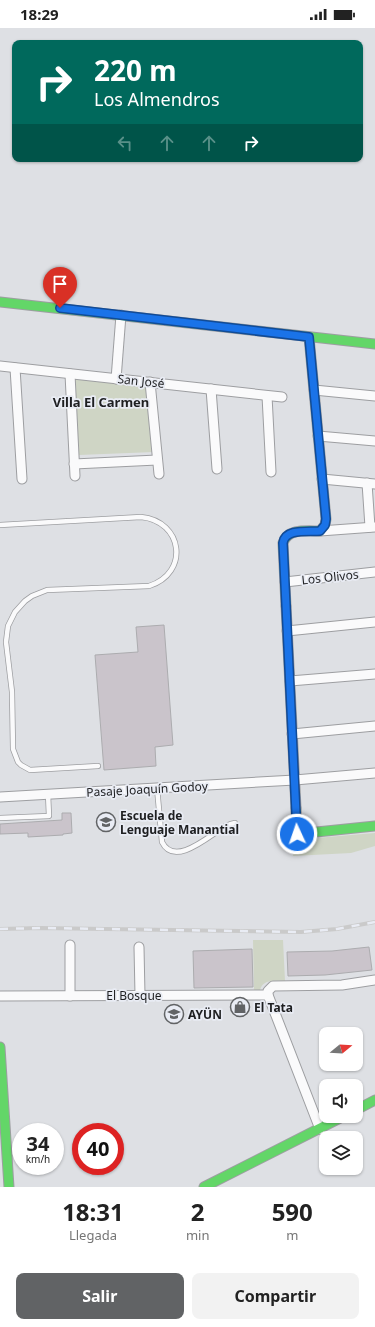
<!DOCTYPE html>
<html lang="es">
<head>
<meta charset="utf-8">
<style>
  :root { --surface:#fff; --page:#f2f2f2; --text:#222; --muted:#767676; --accent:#616365 }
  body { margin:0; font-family:"Noto Sans",sans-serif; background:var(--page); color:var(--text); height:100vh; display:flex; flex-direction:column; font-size:15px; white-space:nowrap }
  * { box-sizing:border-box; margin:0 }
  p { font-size:13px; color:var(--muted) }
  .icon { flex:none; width:22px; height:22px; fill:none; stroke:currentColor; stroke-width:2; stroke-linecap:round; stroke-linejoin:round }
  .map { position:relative; height:1159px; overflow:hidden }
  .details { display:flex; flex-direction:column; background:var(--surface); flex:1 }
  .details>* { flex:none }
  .hud { position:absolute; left:12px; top:12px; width:351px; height:122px; border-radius:8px; box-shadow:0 1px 3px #0004; background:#00695c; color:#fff; overflow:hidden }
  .needle { width:26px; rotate:72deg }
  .buttons { position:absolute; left:319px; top:999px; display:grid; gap:8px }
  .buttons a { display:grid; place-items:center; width:44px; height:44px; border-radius:8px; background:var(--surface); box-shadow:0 1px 3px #0004; font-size:20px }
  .speed { position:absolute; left:12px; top:1095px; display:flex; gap:8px; font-size:20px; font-weight:700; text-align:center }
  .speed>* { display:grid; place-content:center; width:52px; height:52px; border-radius:50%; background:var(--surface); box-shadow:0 1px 3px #0004; line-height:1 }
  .speed small { font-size:10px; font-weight:400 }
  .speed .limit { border:6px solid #d22; background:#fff; color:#111 }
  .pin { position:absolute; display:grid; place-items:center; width:34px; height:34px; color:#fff; margin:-41px -17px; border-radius:50% 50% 50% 0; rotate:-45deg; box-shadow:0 0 4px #0007 }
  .pin .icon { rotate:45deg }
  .me { position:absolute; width:44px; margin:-22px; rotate:357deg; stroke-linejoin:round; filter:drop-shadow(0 0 3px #0008) }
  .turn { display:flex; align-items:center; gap:14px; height:84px; padding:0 16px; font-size:18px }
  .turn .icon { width:52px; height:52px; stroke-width:2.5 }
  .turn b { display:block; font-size:28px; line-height:34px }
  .lanes { display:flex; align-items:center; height:38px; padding:0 16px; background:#0003; justify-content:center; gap:20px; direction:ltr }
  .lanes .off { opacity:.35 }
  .eta { display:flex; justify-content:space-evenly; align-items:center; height:68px; text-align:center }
  .eta b { font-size:24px; font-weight:700; line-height:28px }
  .cta { display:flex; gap:8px; margin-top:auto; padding:8px 16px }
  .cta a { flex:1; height:46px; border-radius:8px; background:var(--accent); color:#fff; font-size:16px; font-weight:700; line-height:46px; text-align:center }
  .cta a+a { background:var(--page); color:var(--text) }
  .status { display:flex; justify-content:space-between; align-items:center; height:28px; padding:0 20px; background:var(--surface); direction:ltr }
  .status svg { height:11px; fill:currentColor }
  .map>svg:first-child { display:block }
  .green { fill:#cfd5c5 }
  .building { fill:#cac4cb; stroke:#acacaf }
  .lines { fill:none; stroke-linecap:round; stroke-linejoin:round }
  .lane-casing { stroke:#9d9ea1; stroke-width:6 }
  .street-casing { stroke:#9d9ea1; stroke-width:11 }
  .fast-casing { stroke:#9d9ea1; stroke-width:11 }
  .slow-casing { stroke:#9d9ea1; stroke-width:11 }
  .lane { stroke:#fafafb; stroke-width:4.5 }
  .street { stroke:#fafafb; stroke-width:9 }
  .fast { stroke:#63d668; stroke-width:9 }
  .slow { stroke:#ff974d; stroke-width:9 }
  .rail-casing { stroke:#cacaca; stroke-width:4 }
  .rail { stroke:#e9ecf4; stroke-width:2.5; stroke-dasharray:8; stroke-linecap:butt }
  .route-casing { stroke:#114b97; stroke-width:10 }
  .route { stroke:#1a73e8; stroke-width:7 }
  .labels { text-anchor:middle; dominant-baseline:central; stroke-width:3.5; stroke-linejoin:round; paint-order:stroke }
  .street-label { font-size:12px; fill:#1e1f21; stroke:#e9ecf4 }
  .poi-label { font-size:12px; font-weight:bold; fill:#1e1f21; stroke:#e9ecf4; text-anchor:start }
  .neighbourhood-label { font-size:13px; font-weight:bold; fill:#1e1f21; stroke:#e9ecf4 }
</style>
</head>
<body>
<div class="status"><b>18:29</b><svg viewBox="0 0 49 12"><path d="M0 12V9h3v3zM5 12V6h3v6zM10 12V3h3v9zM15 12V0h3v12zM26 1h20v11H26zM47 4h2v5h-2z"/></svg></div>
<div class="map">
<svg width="375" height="1159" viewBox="0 0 375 1159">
  <rect width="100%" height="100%" fill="#dee0e4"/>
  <g class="green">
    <polygon points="74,350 150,357 154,424 79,427"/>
    <polygon points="375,805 375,818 351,825 293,828 292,812"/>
    <path d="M253 912H283L285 953C275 953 263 951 260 962L254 963Z"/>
  </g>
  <g class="building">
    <polygon points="164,597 173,717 155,719 156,738 104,742 95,627 138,624 136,599"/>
    <polygon points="62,785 71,785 72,805 63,806 63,807 28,809 28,805 0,806 0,796 62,792"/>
    <polygon points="369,919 372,942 325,947 288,948 287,924 332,923"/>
    <polygon points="252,921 253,959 194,960 193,923"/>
  </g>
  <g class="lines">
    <defs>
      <g id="lane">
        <path d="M0 497 141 489C183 493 190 545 149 558L47 562 32 568 25 573 15 584 8 598 6 614 12 664 13 721 18 734 21 737 30 742 98 738"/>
        <path d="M157 760 162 814C174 839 208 809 221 801 225 798 230 796 235 795"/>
        <polyline points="0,790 49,788 48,766"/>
      </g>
      <g id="street">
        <polyline points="0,338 282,369"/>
        <polyline points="15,340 22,451"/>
        <polyline points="70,346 75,448"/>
        <polyline points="116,351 121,287"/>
        <polyline points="150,354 159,446"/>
        <polyline points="211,361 217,441"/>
        <polyline points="314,362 375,368"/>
        <polyline points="267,368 271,444"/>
        <polyline points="318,408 375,413"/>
        <polyline points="74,436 157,432"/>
        <polyline points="322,451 375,456"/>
        <polyline points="367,455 370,499"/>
        <polyline points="320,503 375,499"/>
        <polyline points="285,554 375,544"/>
        <polyline points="287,603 375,594"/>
        <polyline points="290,653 375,646"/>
        <polyline points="292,706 375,698"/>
        <polyline points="0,769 295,752 375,745"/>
        <polyline points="139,919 140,967"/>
        <polyline points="0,968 268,967"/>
        <polyline points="70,968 70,917"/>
        <polyline points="320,1101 268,967 268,963 273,958 342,957 375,952"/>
      </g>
      <g id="fast">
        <polyline points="0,274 375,316"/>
        <path d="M286 578 283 515C288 500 307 503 320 503L325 497 326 491 309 309"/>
        <polyline points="296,780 297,806 375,798"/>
        <polyline points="0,1019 9,1159"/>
        <polyline points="356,1082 375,1072"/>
        <polyline points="204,1159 344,1088"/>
      </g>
      <polyline id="slow" points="286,578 296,780"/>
    </defs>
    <use href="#lane" class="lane-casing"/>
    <use href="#street" class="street-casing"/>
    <use href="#fast" class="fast-casing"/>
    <use href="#slow" class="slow-casing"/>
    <use href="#lane" class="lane"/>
    <use href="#street" class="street"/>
    <use href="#fast" class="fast"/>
    <use href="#slow" class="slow"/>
    <defs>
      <polyline id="rail" points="0,901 40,900 301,904 337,901 375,894"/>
    </defs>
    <use href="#rail" class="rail-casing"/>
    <use href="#rail" class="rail"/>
  </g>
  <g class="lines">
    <defs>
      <path id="route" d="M60 280 309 309 326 491 325 497 320 503C308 504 285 500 283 515L297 806"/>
    </defs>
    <use href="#route" class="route-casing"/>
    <use href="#route" class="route"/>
  </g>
  <defs>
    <symbol id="school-ring" viewBox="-11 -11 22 22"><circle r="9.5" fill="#e9ecf4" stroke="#616365" stroke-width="1.5"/><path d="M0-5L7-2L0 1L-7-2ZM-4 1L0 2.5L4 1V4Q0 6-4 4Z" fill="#616365"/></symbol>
    <symbol id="shop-ring" viewBox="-11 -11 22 22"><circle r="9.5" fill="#e9ecf4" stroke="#616365" stroke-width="1.5"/><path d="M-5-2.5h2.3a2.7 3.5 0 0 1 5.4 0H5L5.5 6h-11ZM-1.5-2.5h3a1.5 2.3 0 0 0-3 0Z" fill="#616365"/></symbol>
  </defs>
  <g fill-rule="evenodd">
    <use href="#school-ring" x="95" y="783" width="22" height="22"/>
    <use href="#shop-ring" x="229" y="968" width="22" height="22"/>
    <use href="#school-ring" x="163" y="975" width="22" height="22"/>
  </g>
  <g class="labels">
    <g class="street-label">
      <text transform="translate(141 353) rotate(6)">San José</text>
      <text transform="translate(330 549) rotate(-6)">Los Olivos</text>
      <text transform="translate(147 761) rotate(-3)">Pasaje Joaquín Godoy</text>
      <text x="134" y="967">El Bosque</text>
    </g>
    <g class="poi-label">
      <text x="120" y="787">Escuela de<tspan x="120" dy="14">Lenguaje Manantial</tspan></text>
      <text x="254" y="979">El Tata</text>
      <text x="188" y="986">AYÜN</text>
    </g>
    <g class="neighbourhood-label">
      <text x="101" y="374">Villa El Carmen</text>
    </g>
  </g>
</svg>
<div class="buttons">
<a><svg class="needle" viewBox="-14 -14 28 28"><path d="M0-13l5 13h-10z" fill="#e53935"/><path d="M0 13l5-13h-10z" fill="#767676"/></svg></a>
<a><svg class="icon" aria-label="sound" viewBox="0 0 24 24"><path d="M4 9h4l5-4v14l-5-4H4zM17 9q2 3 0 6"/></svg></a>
<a><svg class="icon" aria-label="layers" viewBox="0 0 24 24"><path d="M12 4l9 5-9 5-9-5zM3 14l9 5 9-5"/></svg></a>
</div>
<div class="speed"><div>34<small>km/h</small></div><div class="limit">40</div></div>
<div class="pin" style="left:60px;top:280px;background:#d93025"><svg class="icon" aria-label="arrive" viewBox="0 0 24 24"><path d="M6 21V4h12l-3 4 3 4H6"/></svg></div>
<svg class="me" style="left:297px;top:806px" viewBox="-20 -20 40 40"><circle r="17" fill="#1a73e8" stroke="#fff" stroke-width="3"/><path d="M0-11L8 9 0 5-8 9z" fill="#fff"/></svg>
<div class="hud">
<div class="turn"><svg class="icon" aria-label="right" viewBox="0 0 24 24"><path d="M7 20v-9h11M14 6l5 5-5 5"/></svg><div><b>220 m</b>Los Almendros</div></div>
<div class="lanes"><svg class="icon off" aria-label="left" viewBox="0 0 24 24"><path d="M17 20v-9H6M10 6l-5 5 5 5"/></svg><svg class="icon off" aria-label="ahead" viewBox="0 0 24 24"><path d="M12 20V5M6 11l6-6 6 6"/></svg><svg class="icon off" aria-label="ahead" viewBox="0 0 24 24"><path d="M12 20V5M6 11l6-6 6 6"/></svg><svg class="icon" aria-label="right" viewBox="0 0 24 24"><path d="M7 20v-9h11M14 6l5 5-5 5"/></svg></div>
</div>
</div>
<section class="details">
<div class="eta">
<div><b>18:31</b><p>Llegada</p></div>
<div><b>2</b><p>min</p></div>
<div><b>590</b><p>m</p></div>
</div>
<div class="cta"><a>Salir</a><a>Compartir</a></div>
</section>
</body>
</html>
